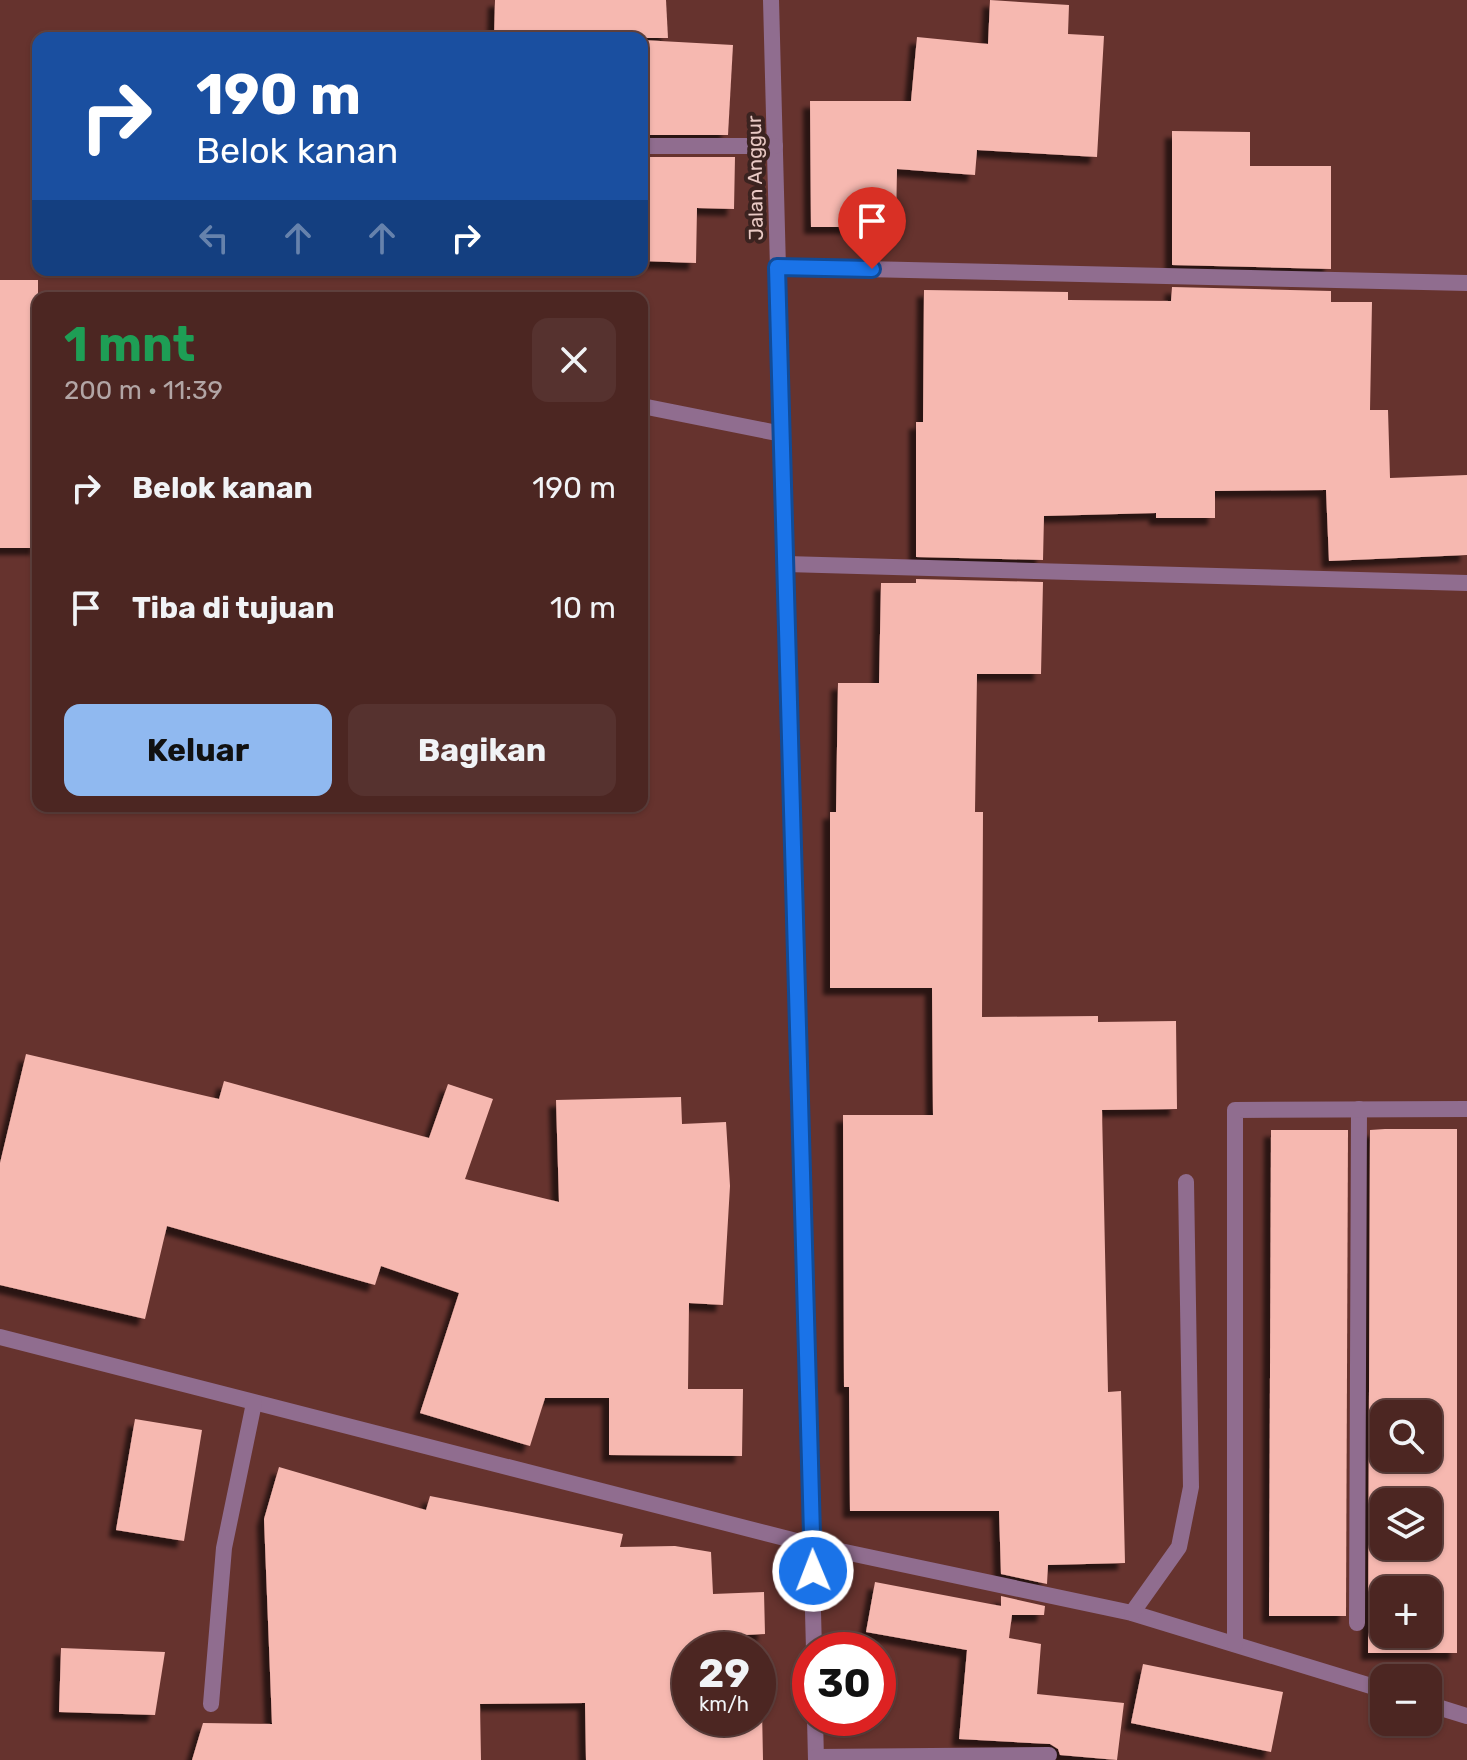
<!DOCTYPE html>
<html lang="id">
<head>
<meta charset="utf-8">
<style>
  :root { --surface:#4c2622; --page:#56322f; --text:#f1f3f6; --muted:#b2a5a5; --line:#634340; --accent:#90b9f0 }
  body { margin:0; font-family:Rubik,sans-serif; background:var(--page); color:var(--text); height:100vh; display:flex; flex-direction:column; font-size:30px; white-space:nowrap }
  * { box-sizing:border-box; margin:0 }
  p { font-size:26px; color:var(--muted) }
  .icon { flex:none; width:44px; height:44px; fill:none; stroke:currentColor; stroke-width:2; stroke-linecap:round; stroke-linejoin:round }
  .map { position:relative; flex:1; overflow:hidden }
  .drawer { position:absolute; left:32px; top:292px; width:616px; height:520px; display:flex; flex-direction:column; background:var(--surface); border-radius:16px; box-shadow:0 2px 6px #0004,0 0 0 2px var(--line) }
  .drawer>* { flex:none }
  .banner { position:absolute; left:32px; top:32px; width:616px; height:244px; border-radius:16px; box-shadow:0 2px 6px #0004,0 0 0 2px var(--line); background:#1a4fa0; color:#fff; overflow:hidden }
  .tools { position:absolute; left:1370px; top:1400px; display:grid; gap:16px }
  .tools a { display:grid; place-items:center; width:72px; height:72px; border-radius:16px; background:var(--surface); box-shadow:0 2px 6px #0004,0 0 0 2px var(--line); font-size:40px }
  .speed { position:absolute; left:672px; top:1632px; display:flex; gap:16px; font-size:40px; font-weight:700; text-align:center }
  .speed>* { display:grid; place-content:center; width:104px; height:104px; border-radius:50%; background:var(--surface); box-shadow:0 2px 6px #0004,0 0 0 2px var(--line); line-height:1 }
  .speed small { font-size:20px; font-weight:400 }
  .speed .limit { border:12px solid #d22; background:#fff; color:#111 }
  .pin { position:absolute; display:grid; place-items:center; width:68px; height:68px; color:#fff; margin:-82px -34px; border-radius:50% 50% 50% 0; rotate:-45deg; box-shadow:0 0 8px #0007 }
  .pin .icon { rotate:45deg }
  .me { position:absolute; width:88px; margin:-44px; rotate:359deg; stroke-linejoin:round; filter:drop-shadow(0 0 6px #0008) }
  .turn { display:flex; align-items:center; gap:28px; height:168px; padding:0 32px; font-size:36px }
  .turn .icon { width:104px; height:104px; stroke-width:2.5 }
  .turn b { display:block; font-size:56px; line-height:68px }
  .lanes { display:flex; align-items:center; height:76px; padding:0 32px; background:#0003; justify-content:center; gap:40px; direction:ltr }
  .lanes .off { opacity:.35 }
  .round { display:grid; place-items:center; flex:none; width:84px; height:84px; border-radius:16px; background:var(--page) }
  .overview { display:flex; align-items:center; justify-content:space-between; height:136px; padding:0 32px }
  h1 { font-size:48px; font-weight:700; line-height:60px; color:#1e9e55 }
  .button { display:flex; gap:16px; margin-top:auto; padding:16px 32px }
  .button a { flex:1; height:92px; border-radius:16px; background:var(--accent); color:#111; font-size:32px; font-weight:700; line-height:92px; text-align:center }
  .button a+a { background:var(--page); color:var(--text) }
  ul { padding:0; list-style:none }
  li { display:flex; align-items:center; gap:24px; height:120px; padding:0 32px }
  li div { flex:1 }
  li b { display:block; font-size:30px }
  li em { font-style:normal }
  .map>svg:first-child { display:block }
  .building { fill:#f6b8b0; fill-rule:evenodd; filter:url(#shadow) }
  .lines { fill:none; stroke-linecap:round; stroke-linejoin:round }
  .street { stroke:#906d8f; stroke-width:16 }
  .route-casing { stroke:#114b97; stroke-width:20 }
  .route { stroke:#1a73e8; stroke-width:14 }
  .labels { text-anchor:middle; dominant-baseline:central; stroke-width:8; stroke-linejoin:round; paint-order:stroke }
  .street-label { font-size:20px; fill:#e9c9c4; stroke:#3b2320 }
</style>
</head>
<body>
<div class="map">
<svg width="1467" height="1760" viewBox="0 0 1467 1760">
  <defs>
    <filter id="shadow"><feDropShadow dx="-7" dy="7" stdDeviation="2" flood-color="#0009"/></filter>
  </defs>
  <rect width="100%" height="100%" fill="#66332e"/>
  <g class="building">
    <polygon points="495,0 666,0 668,38 494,38"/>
    <polygon points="990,0 1069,5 1068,34 1104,36 1097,157 977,150 975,175 897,169 896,227 811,227 810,101 911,101 917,37 988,44"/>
    <polygon points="642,40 733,45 728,135 642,135"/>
    <polygon points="1172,131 1250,132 1250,166 1331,166 1331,269 1172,265"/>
    <polygon points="642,157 735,157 734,209 697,208 696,263 642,261"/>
    <rect x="0" y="280" width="38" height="268"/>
    <polygon points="1172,287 1331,291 1331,302 1372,302 1370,410 1388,410 1390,478 1467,475 1467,555 1329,561 1326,490 1215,491 1215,518 1156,518 1156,513 1044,516 1043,560 916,557 916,422 923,422 924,290 1068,292 1068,300 1171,301"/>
    <polygon points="916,579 1043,582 1041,674 977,674 975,812 983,812 982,1017 1098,1016 1098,1022 1176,1021 1177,1109 1102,1110 1108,1392 1121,1391 1125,1563 1048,1565 1047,1584 1001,1574 999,1511 850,1511 849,1387 844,1387 843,1115 933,1115 932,988 830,988 830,812 836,812 838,683 879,683 881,583 916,583"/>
    <polygon points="26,1054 219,1099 224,1081 429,1138 448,1084 493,1099 465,1179 559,1202 556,1100 681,1097 682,1124 726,1122 730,1186 723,1305 689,1303 688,1389 743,1389 742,1456 609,1455 609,1398 545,1398 530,1446 420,1413 459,1293 381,1266 375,1285 167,1226 145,1319 0,1285 0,1163"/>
    <path d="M1385 1129H1457V1653H1368L1370 1130ZM1384 1414H1428V1458H1384ZM1384 1502H1428V1546H1384ZM1384 1590H1428V1634H1384Z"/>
    <polygon points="1271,1130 1348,1130 1346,1616 1269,1616"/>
    <polygon points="135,1419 202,1430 184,1541 116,1530"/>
    <polygon points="279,1467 426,1510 430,1496 623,1534 620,1547 675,1546 711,1552 713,1594 764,1592 765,1634 745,1635 746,1650 690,1650 690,1718 758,1718 758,1709 762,1709 763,1760 586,1760 585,1703 480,1704 481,1760 192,1760 203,1723 272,1724 264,1519"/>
    <polygon points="875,1582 1001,1606 1001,1596 1045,1606 1044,1615 1012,1615 1009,1638 1041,1644 1037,1694 1124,1703 1117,1760 1060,1755 1058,1749 1050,1744 959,1739 967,1650 866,1632"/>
    <polygon points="61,1648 165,1652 155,1715 59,1712"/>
    <polygon points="1143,1664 1283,1692 1271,1752 1131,1723"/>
  </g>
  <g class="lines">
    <g class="street">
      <polyline points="771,0 814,1650"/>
      <polyline points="642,146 775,146"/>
      <polyline points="777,267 1467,283"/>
      <polyline points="642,406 782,434"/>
      <polyline points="786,564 1467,583"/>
      <polyline points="0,1337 812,1545 1132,1613 1384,1690"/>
      <polyline points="1132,1613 1179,1547 1191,1487 1186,1182"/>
      <polyline points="1357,1623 1359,1109"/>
      <polyline points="1235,1644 1235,1110 1467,1109"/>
      <polyline points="211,1704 224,1548 254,1403"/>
      <polyline points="1428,1704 1467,1716"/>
      <polyline points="815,1718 816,1760"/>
      <polyline points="816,1757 1049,1755"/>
    </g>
  </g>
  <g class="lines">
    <defs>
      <polyline id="route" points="813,1571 777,267 872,269"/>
    </defs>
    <use href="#route" class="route-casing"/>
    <use href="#route" class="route"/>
  </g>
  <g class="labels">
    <g class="street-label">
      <text transform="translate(755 178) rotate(-91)">Jalan Anggur</text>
    </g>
  </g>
</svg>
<div class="tools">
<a><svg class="icon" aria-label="search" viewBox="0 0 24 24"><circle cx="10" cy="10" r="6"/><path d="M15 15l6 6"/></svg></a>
<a><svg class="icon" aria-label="layers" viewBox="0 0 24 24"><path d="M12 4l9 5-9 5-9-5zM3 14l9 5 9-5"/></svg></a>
<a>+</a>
<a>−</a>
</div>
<div class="speed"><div>29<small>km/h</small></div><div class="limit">30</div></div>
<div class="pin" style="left:872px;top:269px;background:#d93025"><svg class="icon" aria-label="arrive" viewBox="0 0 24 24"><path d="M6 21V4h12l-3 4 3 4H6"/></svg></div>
<svg class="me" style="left:813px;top:1571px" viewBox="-20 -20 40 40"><circle r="17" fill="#1a73e8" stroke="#fff" stroke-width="3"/><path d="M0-11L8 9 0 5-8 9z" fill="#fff"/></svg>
<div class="banner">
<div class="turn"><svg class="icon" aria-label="right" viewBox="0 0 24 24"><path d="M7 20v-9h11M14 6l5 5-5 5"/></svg><div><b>190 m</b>Belok kanan</div></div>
<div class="lanes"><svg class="icon off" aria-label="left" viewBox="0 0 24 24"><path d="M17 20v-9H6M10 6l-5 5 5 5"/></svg><svg class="icon off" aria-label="ahead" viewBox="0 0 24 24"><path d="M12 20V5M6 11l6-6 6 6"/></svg><svg class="icon off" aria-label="ahead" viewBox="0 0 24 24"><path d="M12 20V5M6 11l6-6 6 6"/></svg><svg class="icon" aria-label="right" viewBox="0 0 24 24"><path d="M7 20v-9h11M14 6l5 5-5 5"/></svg></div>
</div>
<section class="drawer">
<div class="overview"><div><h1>1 mnt</h1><p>200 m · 11:39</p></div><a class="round"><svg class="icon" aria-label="close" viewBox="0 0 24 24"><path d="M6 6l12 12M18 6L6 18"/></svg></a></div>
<ul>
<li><svg class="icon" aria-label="right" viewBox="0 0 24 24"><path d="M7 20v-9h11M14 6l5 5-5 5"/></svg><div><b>Belok kanan</b></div><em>190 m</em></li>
<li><svg class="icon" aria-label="arrive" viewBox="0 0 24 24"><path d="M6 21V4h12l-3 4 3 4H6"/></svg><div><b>Tiba di tujuan</b></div><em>10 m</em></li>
</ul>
<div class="button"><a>Keluar</a><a>Bagikan</a></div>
</section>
</div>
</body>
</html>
